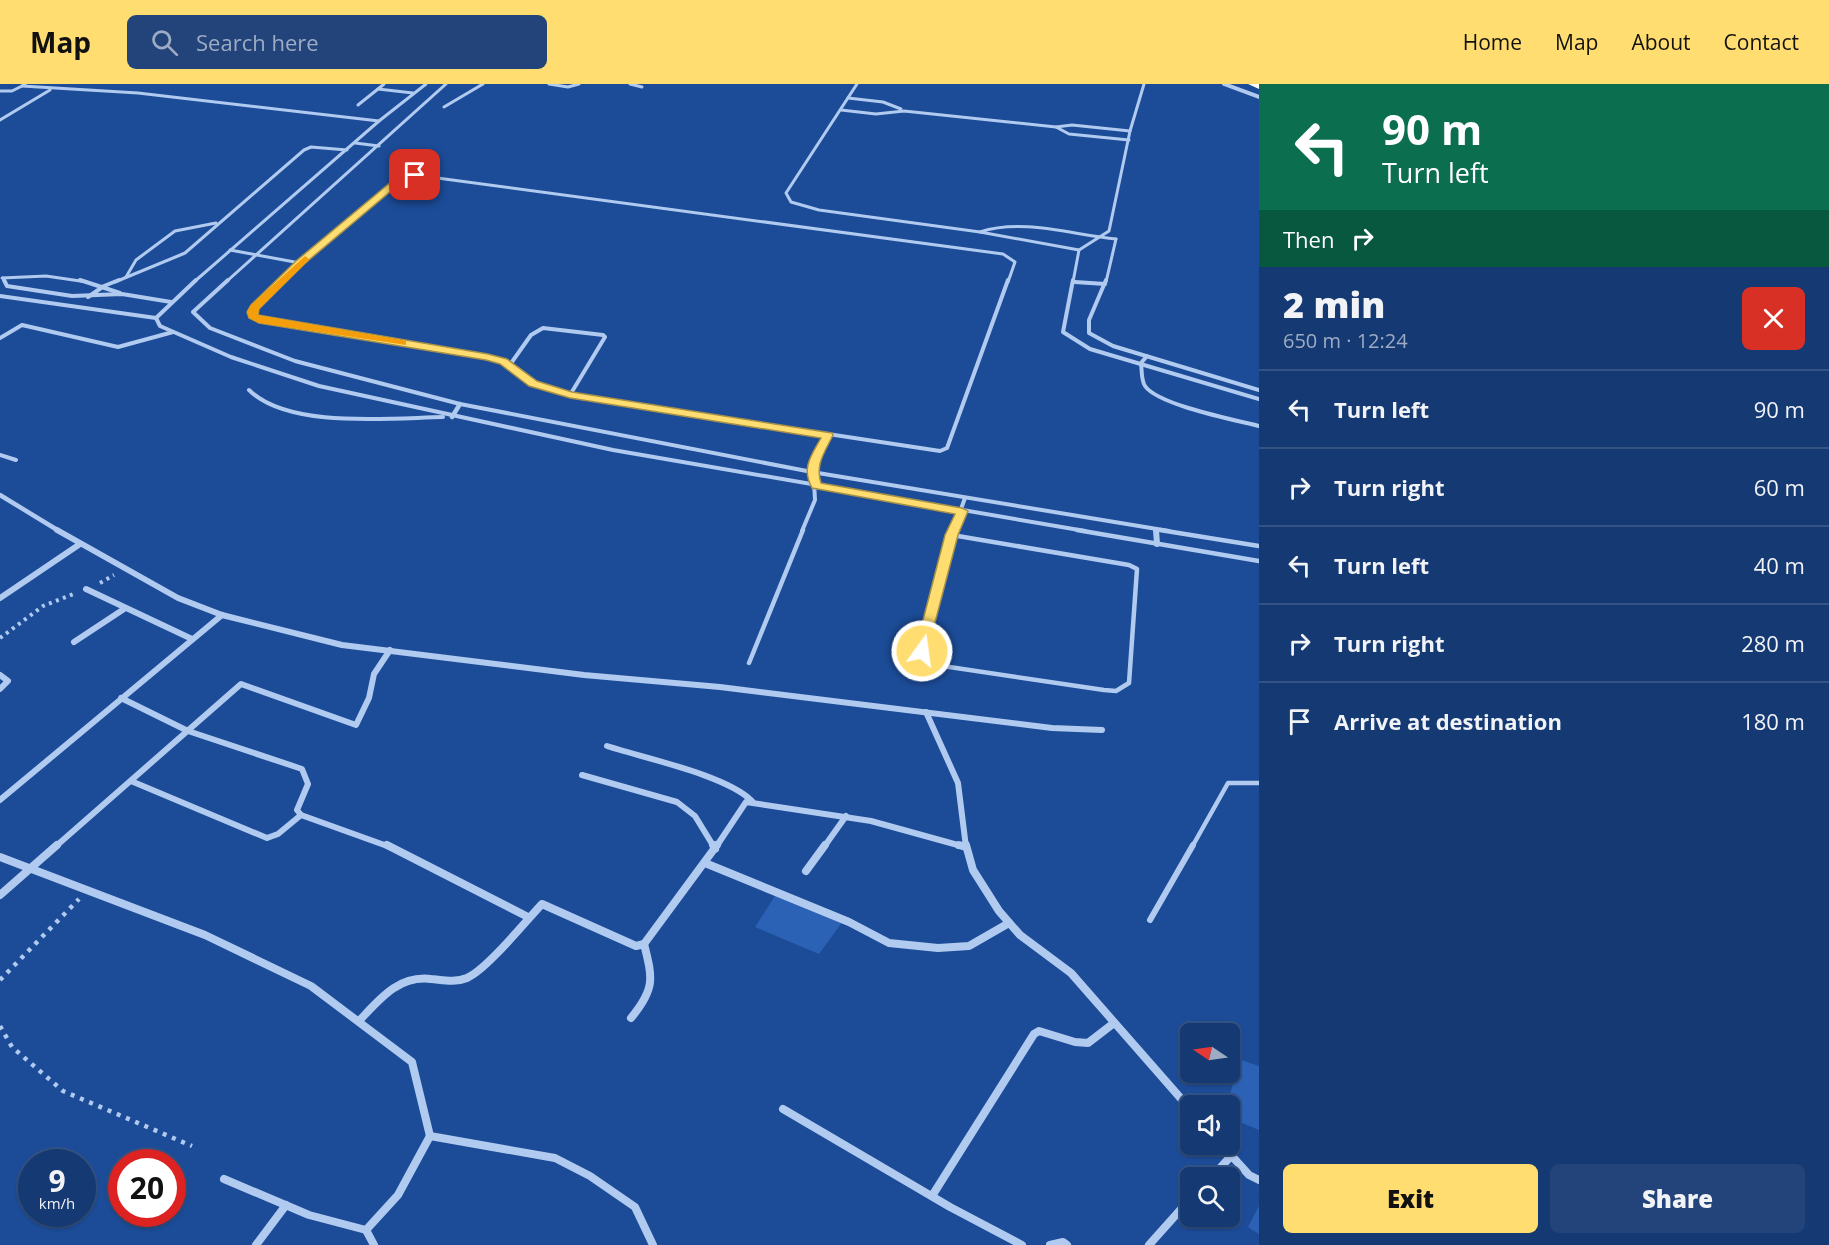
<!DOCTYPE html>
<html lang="en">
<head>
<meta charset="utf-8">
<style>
  :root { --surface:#153972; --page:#22447a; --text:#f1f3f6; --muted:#9dacc4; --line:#345384; --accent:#ffdd70 }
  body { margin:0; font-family:"Open Sans",sans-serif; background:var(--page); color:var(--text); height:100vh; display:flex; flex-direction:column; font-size:22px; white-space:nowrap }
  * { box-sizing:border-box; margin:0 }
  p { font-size:20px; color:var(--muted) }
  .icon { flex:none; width:33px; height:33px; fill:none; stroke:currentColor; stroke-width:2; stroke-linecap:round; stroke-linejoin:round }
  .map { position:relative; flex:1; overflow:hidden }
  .side { display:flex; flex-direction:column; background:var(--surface); width:570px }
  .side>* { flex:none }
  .guide { background:#0b6e4f; color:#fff; overflow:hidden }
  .needle { width:39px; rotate:283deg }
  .controls { position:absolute; left:1180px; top:939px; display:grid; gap:12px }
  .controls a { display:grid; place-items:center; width:60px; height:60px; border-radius:9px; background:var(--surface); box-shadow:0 2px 4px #0004,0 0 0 2px var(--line); font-size:30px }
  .speed { position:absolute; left:18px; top:1065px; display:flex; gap:12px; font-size:30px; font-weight:700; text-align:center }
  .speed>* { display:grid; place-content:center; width:78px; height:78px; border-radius:50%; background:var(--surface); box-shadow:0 2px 4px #0004,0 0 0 2px var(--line); line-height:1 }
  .speed small { font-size:15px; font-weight:400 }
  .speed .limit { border:9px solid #d22; background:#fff; color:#111 }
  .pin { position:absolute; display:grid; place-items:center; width:51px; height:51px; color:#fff; margin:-26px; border-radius:12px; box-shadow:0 3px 9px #0006 }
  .me { position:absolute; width:66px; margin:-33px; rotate:14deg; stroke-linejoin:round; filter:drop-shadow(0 0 4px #0008) }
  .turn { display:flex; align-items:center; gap:21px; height:126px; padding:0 24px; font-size:27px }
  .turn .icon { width:78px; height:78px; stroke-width:2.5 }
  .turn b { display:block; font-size:42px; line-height:51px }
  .then { display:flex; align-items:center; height:57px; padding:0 24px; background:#0003; gap:12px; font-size:22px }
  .round { display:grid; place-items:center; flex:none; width:63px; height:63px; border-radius:9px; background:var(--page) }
  .summary { display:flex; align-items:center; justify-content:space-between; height:102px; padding:0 24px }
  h1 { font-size:36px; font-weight:800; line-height:45px }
  .cta { display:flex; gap:12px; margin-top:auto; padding:12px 24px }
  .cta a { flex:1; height:69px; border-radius:9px; background:var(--accent); color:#111; font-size:24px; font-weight:800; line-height:69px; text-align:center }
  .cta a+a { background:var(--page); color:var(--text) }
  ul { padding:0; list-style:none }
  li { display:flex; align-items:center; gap:18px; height:78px; padding:0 24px; border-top:2px solid var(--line) }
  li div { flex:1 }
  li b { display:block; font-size:22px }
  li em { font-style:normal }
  header { display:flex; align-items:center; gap:36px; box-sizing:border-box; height:84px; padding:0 30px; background:var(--accent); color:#111 }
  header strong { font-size:28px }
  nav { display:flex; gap:33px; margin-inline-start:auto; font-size:21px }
  .search { width:420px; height:54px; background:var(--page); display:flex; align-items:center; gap:15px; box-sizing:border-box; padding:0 21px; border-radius:9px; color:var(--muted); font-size:22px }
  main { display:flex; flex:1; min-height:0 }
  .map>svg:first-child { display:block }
  .building { fill:#2c62b5 }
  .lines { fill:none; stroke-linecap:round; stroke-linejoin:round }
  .path-far1 { stroke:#b1caf0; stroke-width:4; stroke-dasharray:3 4.5; stroke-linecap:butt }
  .path { stroke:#b1caf0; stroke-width:4.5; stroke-dasharray:4 6; stroke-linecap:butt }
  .service-far3 { stroke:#b1caf0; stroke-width:3 }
  .service-far2 { stroke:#b1caf0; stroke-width:4 }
  .service-far1 { stroke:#b1caf0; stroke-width:4.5 }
  .service { stroke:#b1caf0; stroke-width:6 }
  .minor-far3 { stroke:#b1caf0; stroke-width:4 }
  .minor-far2 { stroke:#b1caf0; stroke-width:4.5 }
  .minor-far1 { stroke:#b1caf0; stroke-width:6 }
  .minor { stroke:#b1caf0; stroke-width:8 }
  .motorway { fill:#fff; fill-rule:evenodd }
  .route { fill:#ffdd70; stroke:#a69049; stroke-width:1.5 }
  .slow { fill:#f59e0b }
</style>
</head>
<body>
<header>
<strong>Map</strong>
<div class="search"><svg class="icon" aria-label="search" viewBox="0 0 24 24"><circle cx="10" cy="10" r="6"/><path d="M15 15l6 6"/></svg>Search here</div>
<nav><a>Home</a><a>Map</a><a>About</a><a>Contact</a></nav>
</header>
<main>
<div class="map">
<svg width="1259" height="1161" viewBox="0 0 1259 1161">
  <rect width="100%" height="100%" fill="#1c4c98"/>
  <g class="building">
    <polygon points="775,812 843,837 819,870 755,843"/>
    <polygon points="1241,976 1259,982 1259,1046 1230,1034 1230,1022 1226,1022"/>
    <polygon points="1259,1122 1259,1150 1248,1143"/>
  </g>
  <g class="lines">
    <g class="path-far1">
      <polyline points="100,499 114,491"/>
      <polyline points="0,554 43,522 76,509"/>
    </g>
    <g class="path">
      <polyline points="0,896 79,815"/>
      <polyline points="0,942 12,963 63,1007 192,1062"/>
    </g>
    <g class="service-far3">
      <polyline points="25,0 22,2 138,9 379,37"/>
      <polyline points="384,0 378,5 413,9"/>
      <polyline points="549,0 568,3 579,0"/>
      <polyline points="630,0 642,3"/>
      <polyline points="857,0 786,109 791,118 819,126 980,148 1079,166"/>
      <polyline points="0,7 12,7 22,2"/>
      <polyline points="848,14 883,18 901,25"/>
      <polyline points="358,21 378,5"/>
      <polyline points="444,23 483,0"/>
      <polyline points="841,26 876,30 904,27 1056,43 1072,41 1130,47"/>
      <polyline points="0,36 50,6"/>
      <polyline points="1056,43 1069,50 1129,56"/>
      <polyline points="355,59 379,62"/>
      <path d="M980 148C1022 134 1073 151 1116 155"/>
      <polyline points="230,166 300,179"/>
      <polyline points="126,193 136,176 175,147 216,139"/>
      <polyline points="2,194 46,192 87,198"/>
      <polyline points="3,194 5,198"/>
      <polyline points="115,198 185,169 304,66 311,63 347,66"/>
      <polyline points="194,198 379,37 426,0"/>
      <polyline points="226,198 446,0"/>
      <polyline points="281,198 400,95 415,91 1003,170 1015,178 1008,198"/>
      <polyline points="1073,198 1079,166 1109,147 1130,47 1144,0"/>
      <polyline points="1106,198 1116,155"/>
    </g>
    <g class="service-far2">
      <polyline points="4,196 7,202 72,212 122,210 171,218"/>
      <polyline points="80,196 120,209"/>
      <polyline points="196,196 156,234 160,242 231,273 319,302 613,366 1085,447"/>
      <polyline points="228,196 193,228 210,244 295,277 460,320 812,388 1169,447"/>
      <polyline points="282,196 252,228 259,236 488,273 503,278 533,299 570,311 940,367 947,364 1008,196"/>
      <polyline points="1073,196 1063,248 1090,265 1259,315"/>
      <polyline points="1106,196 1089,236 1089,249 1113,262 1259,306"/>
      <polyline points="1075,198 1105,200"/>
      <polyline points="0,212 156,234"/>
      <polyline points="88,213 104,202 119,196"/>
      <polyline points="0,254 22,241 118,263 173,248"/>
      <path d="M1147 272 1141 279C1142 286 1141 296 1145 302 1158 321 1235 336 1259 342"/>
      <polyline points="509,282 531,251 543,244 603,251 605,253 570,311"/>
      <path d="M249 306C288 345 390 334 443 333"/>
      <polyline points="0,371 16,376"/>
      <polyline points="802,447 815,416 813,380 827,351"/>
      <polyline points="953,447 965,414"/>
    </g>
    <g class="service-far1">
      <polyline points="1077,446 1259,477"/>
      <polyline points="1160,446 1259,462"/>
      <polygon points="952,451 1129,481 1137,485 1129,599 1116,607 1104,606 936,581 926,576 922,567"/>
      <polyline points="952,451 954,446"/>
      <polyline points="749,579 803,446"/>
      <polyline points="1192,763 1228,699 1259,699"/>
    </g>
    <polyline class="service" points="1150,836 1193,761"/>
    <polyline class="minor-far3" points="1224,0 1259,13"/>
    <g class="minor-far2">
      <polyline points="452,333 460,320"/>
      <polyline points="0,411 59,447"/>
    </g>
    <g class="minor-far1">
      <polyline points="57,446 178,514 222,531 342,561 584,591 720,603 1052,644 1102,646"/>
      <polyline points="1156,446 1157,460"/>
      <polyline points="86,505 192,555"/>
      <polyline points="0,514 80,460"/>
      <polyline points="74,558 124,525"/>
      <polyline points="0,591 8,597 0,605"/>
      <polyline points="121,614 188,647 302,685 308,700 297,726 301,731 390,763"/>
      <polyline points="926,628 958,699 966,763"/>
      <path d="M607 662C644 674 726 691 752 717"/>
      <polyline points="582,691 677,718 695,732 714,763"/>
      <polyline points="131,697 267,754 278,750 301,731"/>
      <polyline points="0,716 222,531"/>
      <polyline points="55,763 241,600 356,641 369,614 374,590 390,566"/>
      <polyline points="716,763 746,718 871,737 965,763"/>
      <polyline points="824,763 846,732"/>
    </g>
    <g class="minor">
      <polyline points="387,761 528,833"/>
      <polyline points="713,761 715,765"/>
      <polyline points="959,761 966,763"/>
      <polyline points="966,761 973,786 999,827 1020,851 1071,889 1191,1026"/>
      <polyline points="0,773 205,851 311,902 412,978 430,1052 555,1074 590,1092 635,1123 653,1161"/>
      <polyline points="705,779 849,838 889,859 938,864 969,862 1009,839"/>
      <polyline points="806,787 825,761"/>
      <polyline points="0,811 57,761"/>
      <path d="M631 934C655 905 653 895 644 860"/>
      <path d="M359 937C379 916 398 891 431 895 443 896 455 899 467 894 487 885 525 838 542 820L636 862 644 860 717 761"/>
      <polyline points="783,1025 950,1123 1022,1161"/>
      <polyline points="1221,1060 1249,1091 1259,1096"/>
      <polyline points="1211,1094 1231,1072"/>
      <polyline points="224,1095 309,1131 366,1146"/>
      <polyline points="932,1112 1034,950 1039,947 1075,958 1088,959 1114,939"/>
      <polyline points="256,1161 286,1121"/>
      <polyline points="374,1161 366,1146 398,1111 430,1052"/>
      <polyline points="1050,1161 1063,1158 1067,1161"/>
      <polyline points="1149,1161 1191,1114"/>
    </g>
    <polygon class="motorway" points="1248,0 1259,0 1259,5"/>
  </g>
  <path class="route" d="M415 88 418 93 403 97 303 181 259 225 258 231 488 270 507 275 537 297 572 308 832 349 833 351C825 368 815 380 821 399L962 424 968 427 958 451 927 569H917L915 567 945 451 955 430 812 404C801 384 811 372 821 354L570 314 529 302 500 280 486 276 259 239 249 234 247 228 251 221 296 177 397 93Z"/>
  <polygon class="slow" points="305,172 309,175 308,177 259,225 258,231 402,256 406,257 406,261 259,239 249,234 247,228 251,221"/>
</svg>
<div class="controls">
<a><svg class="needle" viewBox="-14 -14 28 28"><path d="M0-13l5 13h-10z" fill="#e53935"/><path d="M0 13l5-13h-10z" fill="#9dacc4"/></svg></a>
<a><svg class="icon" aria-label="sound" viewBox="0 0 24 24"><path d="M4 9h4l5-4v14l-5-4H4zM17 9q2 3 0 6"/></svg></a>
<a><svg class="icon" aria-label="search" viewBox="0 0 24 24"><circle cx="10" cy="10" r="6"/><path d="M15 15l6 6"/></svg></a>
</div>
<div class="speed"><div>9<small>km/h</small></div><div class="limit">20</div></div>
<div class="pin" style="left:415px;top:91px;background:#d93025"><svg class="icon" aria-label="arrive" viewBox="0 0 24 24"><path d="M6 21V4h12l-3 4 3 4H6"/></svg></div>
<svg class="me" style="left:922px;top:567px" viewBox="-20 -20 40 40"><circle r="17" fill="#ffdd70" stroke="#fff" stroke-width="3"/><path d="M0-11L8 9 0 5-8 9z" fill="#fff"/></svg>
</div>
<section class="side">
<div class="guide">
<div class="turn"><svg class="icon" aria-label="left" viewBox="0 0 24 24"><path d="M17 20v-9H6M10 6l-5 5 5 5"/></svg><div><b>90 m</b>Turn left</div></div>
<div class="then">Then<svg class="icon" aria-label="right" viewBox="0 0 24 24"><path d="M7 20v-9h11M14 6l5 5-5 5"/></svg></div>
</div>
<div class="summary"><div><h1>2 min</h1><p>650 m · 12:24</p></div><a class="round" style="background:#d93025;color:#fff"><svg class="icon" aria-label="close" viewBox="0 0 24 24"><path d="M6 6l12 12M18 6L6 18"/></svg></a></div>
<ul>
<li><svg class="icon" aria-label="left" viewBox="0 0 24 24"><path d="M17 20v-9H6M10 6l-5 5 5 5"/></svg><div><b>Turn left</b></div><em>90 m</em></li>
<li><svg class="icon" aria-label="right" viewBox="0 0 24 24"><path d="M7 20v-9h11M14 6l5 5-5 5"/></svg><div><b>Turn right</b></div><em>60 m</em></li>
<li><svg class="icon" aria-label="left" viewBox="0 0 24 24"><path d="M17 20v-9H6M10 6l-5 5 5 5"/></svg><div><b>Turn left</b></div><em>40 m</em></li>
<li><svg class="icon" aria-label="right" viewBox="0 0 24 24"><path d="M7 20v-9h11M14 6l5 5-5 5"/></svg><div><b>Turn right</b></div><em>280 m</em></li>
<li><svg class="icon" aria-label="arrive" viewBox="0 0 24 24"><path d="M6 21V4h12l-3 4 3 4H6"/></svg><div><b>Arrive at destination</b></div><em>180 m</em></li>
</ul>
<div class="cta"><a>Exit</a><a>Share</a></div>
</section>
</main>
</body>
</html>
